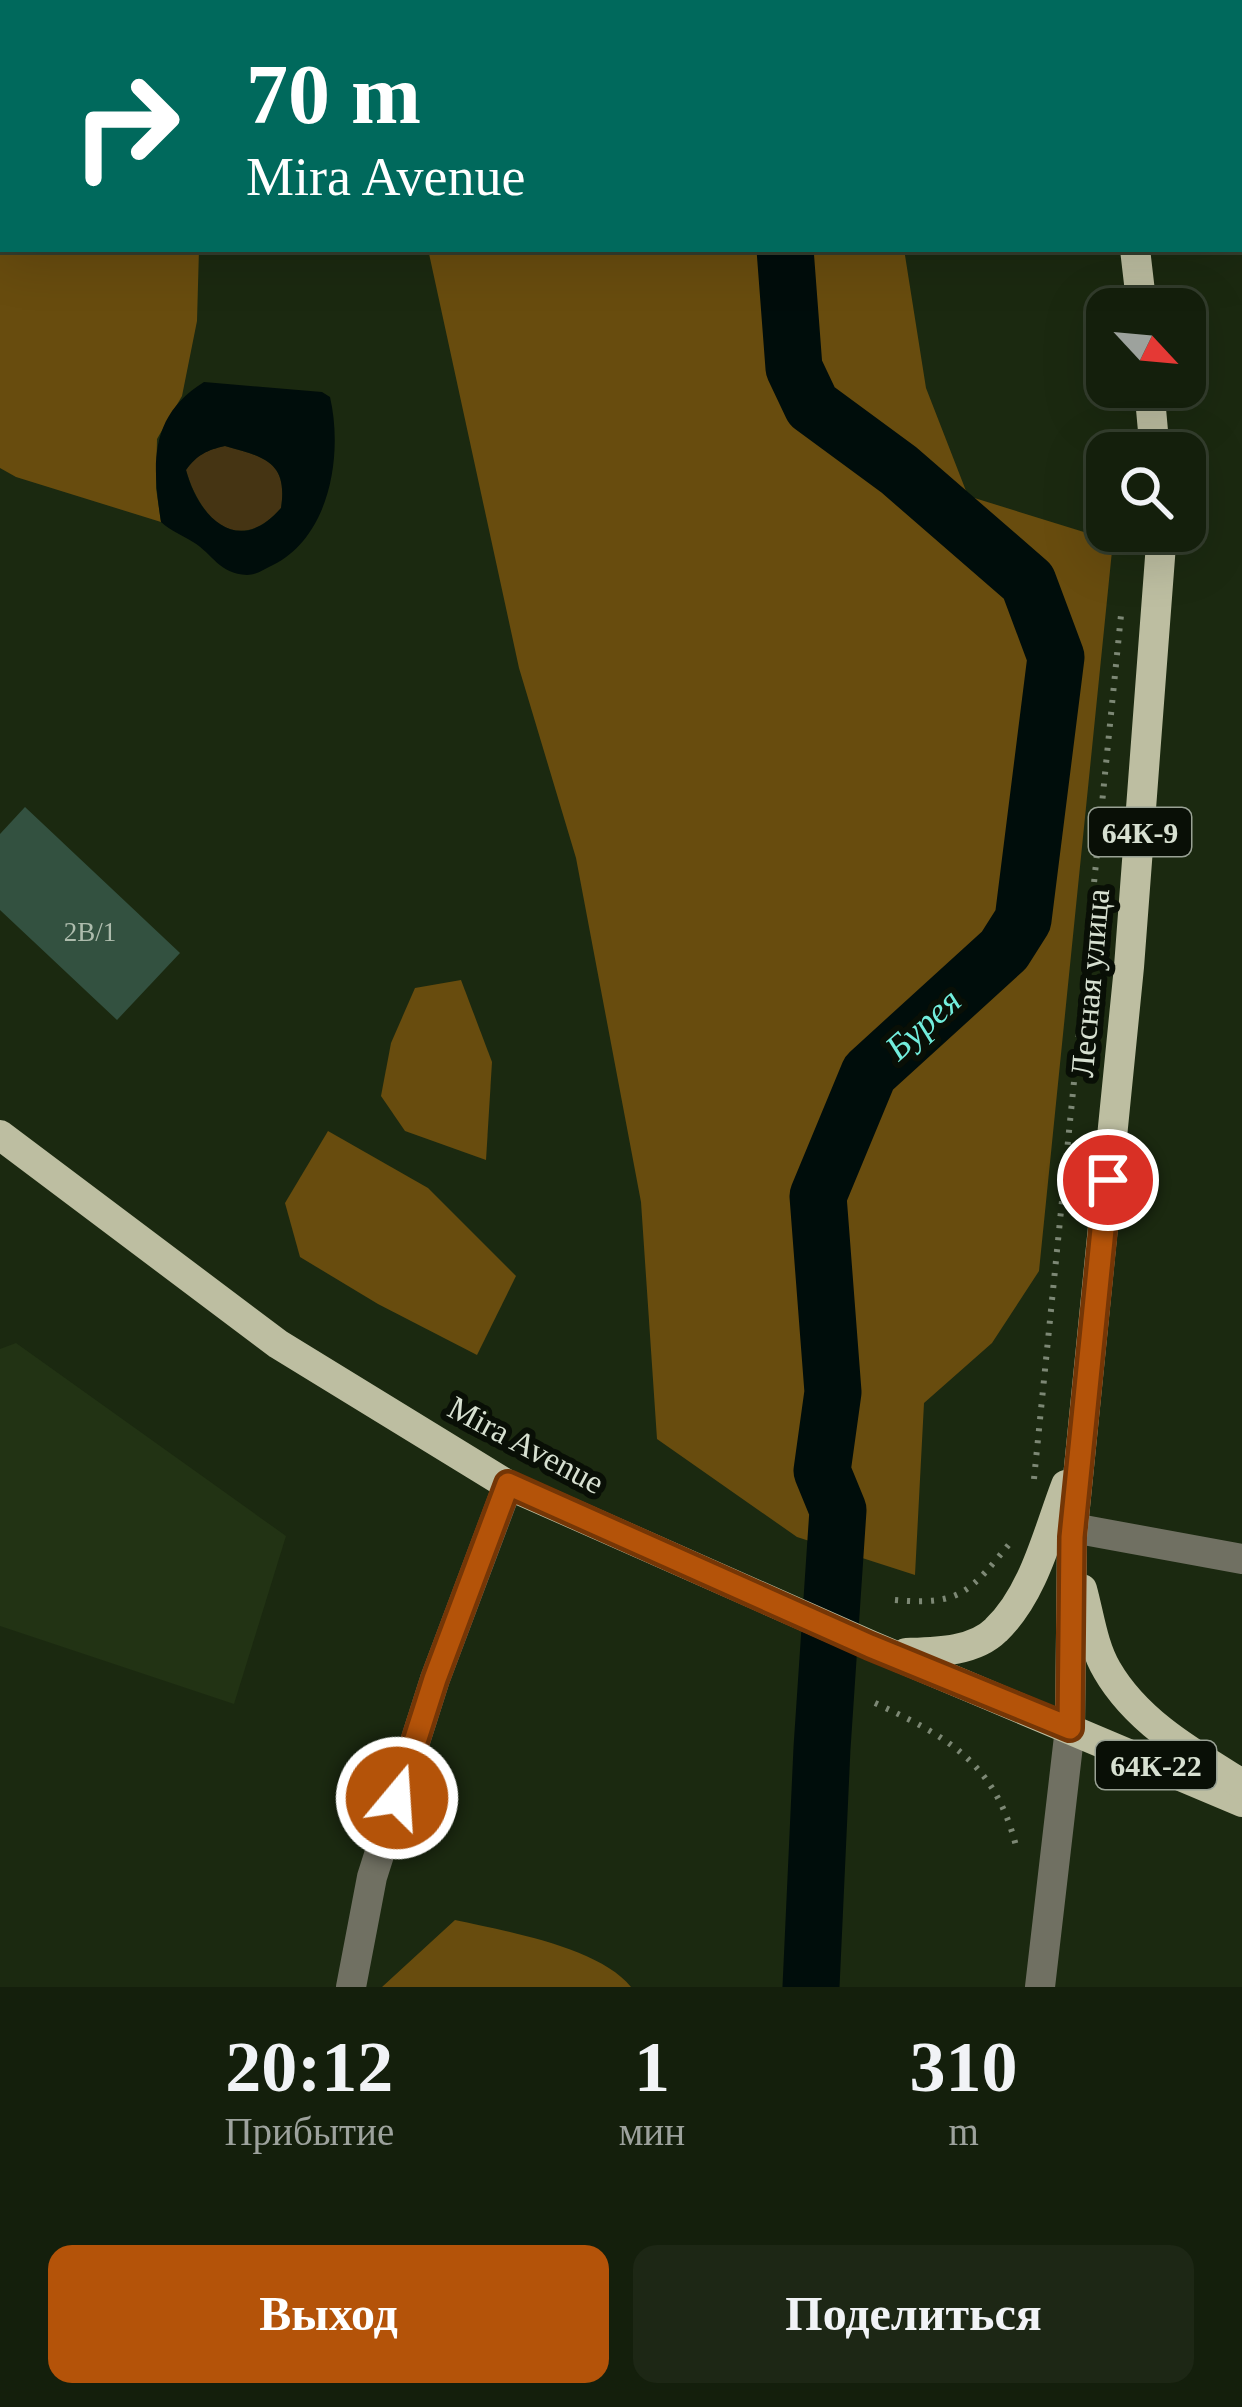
<!DOCTYPE html>
<html lang="ru">
<head>
<meta charset="utf-8">
<style>
  :root { --surface:#141f0c; --page:#1d2715; --text:#f1f3f6; --muted:#9da29d; --line:#333d2d; --accent:#b45309 }
  body { margin:0; font-family:Georgia,serif; background:var(--page); color:var(--text); height:100vh; display:flex; flex-direction:column; font-size:45px; white-space:nowrap }
  * { box-sizing:border-box; margin:0 }
  p { font-size:39px; color:var(--muted) }
  .icon { flex:none; width:66px; height:66px; fill:none; stroke:currentColor; stroke-width:2; stroke-linecap:round; stroke-linejoin:round }
  .map { position:relative; height:1987px; overflow:hidden }
  .side { display:flex; flex-direction:column; background:var(--surface); flex:1 }
  .side>* { flex:none }
  .top-card { position:absolute; left:0px; top:0px; width:1242px; height:252px; box-shadow:0 12px 48px #0002,0 0 0 3px var(--line); background:#00695c; color:#fff; overflow:hidden }
  .needle { width:78px; rotate:116deg }
  .fabs { position:absolute; left:1086px; top:288px; display:grid; gap:24px }
  .fabs a { display:grid; place-items:center; width:120px; height:120px; border-radius:24px; background:var(--surface); box-shadow:0 12px 48px #0002,0 0 0 3px var(--line); font-size:60px }
  .pin { position:absolute; display:grid; place-items:center; width:102px; height:102px; color:#fff; margin:-51px; border:6px solid #fff; border-radius:50%; box-shadow:0 3px 12px #0007 }
  .me { position:absolute; width:132px; margin:-66px; rotate:18deg; stroke-linejoin:round; filter:drop-shadow(0 0 9px #0008) }
  .turn { display:flex; align-items:center; gap:42px; height:252px; padding:0 48px; font-size:54px }
  .turn .icon { width:156px; height:156px; stroke-width:2.5 }
  .turn b { display:block; font-size:84px; line-height:102px }
  .eta { display:flex; justify-content:space-evenly; align-items:center; height:204px; text-align:center }
  .eta b { font-size:72px; font-weight:700; line-height:84px }
  .action { display:flex; gap:24px; margin-top:auto; padding:24px 48px }
  .action a { flex:1; height:138px; border-radius:24px; background:var(--accent); color:#fff; font-size:48px; font-weight:700; line-height:138px; text-align:center }
  .action a+a { background:var(--page); color:var(--text) }
  .map>svg:first-child { display:block }
  .built { fill:#223314 }
  .green { fill:#453413 }
  .forest { fill:#684c0e }
  .water { fill:#000d0b; fill-rule:evenodd }
  .lines { fill:none; stroke-linecap:round; stroke-linejoin:round }
  .river { stroke:#000d0b; stroke-width:57 }
  .building { fill:#335140 }
  .path { stroke:#7d8875; stroke-width:6; stroke-dasharray:3 9; stroke-linecap:butt }
  .minor { stroke:#707062; stroke-width:30 }
  .major { stroke:#bdbea1; stroke-width:30 }
  .route-casing { stroke:#753606; stroke-width:30 }
  .route { stroke:#b45309; stroke-width:21 }
  .labels { text-anchor:middle; dominant-baseline:central; stroke-width:12; stroke-linejoin:round; paint-order:stroke }
  .number-label { font-size:27px; fill:#aebcad }
  .shield { fill:#090f06; stroke:#99a194; stroke-width:3 }
  .shield-label { font-size:30px; font-weight:bold; fill:#d7e0d1 }
  .street-label { font-size:33px; fill:#d7e0d1; stroke:#090f06 }
  .water-label { font-size:36px; font-style:italic; fill:#72eddc; stroke:#090f06 }
</style>
</head>
<body>
<div class="map">
<svg width="1242" height="1987" viewBox="0 0 1242 1987">
  <rect width="100%" height="100%" fill="#1b2910"/>
  <polygon class="built" points="16,1343 286,1536 234,1704 0,1626 0,1349"/>
  <path class="green" d="M225 446C265 457 288 462 281 508 238 557 200 519 186 470 197 455 206 450 225 446Z"/>
  <g class="forest">
    <polygon points="0,0 264,0 3,3 3,249 199,249 197,321 182,396 157,439 156,488 161,522 16,477 0,468"/>
    <polygon points="372,0 946,0 946,3"/>
    <polygon points="428,249 904,249 926,388 968,496 1113,541 1039,1271 992,1343 924,1403 915,1575 797,1537 657,1439 641,1202 576,858 519,668"/>
    <polygon points="461,980 492,1062 486,1160 405,1131 381,1096 391,1043 415,988"/>
    <polygon points="328,1131 428,1188 516,1276 477,1355 378,1304 300,1257 285,1203"/>
    <path d="M455 1920C505 1931 599 1947 631 1987H382Z"/>
  </g>
  <path class="water" d="M204 382 322 392 330 397C343 453 331 536 273 565 265 569 256 575 247 575 219 574 213 554 193 542 182 535 171 531 161 522 152 464 149 416 204 382ZM225 446C265 457 288 462 281 508 239 557 199 519 186 470 197 455 207 450 225 446Z"/>
  <g class="lines">
    <g class="river">
      <polyline points="799,3 800,0"/>
      <polyline points="785,249 794,368 812,406 899,470 1028,582 1056,657 1023,920 1004,950 869,1073 818,1196 833,1392 822,1471 838,1510 822,1748 811,1987"/>
    </g>
  </g>
  <polygon class="building" points="25,807 180,953 117,1020 0,910 0,834"/>
  <g class="lines">
    <g class="path">
      <polyline points="1034,1479 1121,615"/>
      <path d="M895 1600C962 1606 970 1591 1011 1542"/>
      <path d="M875 1703C948 1737 995 1763 1016 1846"/>
    </g>
    <g class="minor">
      <polyline points="1073,1528 1242,1559"/>
      <polyline points="351,1987 372,1877 435,1679 508,1485"/>
      <polyline points="1040,1987 1070,1728"/>
    </g>
    <g class="major">
      <polyline points="1087,0 1088,3"/>
      <polyline points="1135,249 1142,309"/>
      <polyline points="1149,387 1155,453"/>
      <polyline points="0,1135 278,1344 508,1485 870,1645 1242,1802"/>
      <path d="M1082 1589C1089 1614 1093 1647 1107 1670 1137 1722 1192 1753 1242 1784"/>
      <path d="M906 1653C935 1652 974 1652 996 1630 1034 1594 1048 1532 1066 1485"/>
      <polyline points="1070,1728 1072,1537 1129,967 1162,531"/>
    </g>
  </g>
  <g class="lines">
    <defs>
      <polyline id="route" points="397,1798 435,1679 508,1484 870,1646 1070,1728 1072,1537 1108,1180"/>
    </defs>
    <use href="#route" class="route-casing"/>
    <use href="#route" class="route"/>
  </g>
  <g class="labels">
    <g class="number-label">
      <text x="90" y="932">2В/1</text>
    </g>
    <g class="shield">
      <rect x="1089" y="808" width="102" height="48" rx="9"/>
      <rect x="1096" y="1741" width="120" height="48" rx="9"/>
    </g>
    <g class="shield-label">
      <text x="1140" y="832">64К-9</text>
      <text x="1156" y="1765">64К-22</text>
    </g>
    <g class="street-label">
      <text transform="translate(1090 983) rotate(-85)">Лесная улица</text>
      <text transform="translate(526 1445) rotate(28)">Mira Avenue</text>
    </g>
    <g class="water-label">
      <text transform="translate(923 1024) rotate(-42)">Бурея</text>
    </g>
  </g>
</svg>
<div class="fabs">
<a><svg class="needle" viewBox="-14 -14 28 28"><path d="M0-13l5 13h-10z" fill="#e53935"/><path d="M0 13l5-13h-10z" fill="#9da29d"/></svg></a>
<a><svg class="icon" aria-label="search" viewBox="0 0 24 24"><circle cx="10" cy="10" r="6"/><path d="M15 15l6 6"/></svg></a>
</div>
<div class="pin" style="left:1108px;top:1180px;background:#d93025"><svg class="icon" aria-label="arrive" viewBox="0 0 24 24"><path d="M6 21V4h12l-3 4 3 4H6"/></svg></div>
<svg class="me" style="left:397px;top:1798px" viewBox="-20 -20 40 40"><circle r="17" fill="#b45309" stroke="#fff" stroke-width="3"/><path d="M0-11L8 9 0 5-8 9z" fill="#fff"/></svg>
<div class="top-card">
<div class="turn"><svg class="icon" aria-label="right" viewBox="0 0 24 24"><path d="M7 20v-9h11M14 6l5 5-5 5"/></svg><div><b>70 m</b>Mira Avenue</div></div>
</div>
</div>
<section class="side">
<div class="eta">
<div><b>20:12</b><p>Прибытие</p></div>
<div><b>1</b><p>мин</p></div>
<div><b>310</b><p>m</p></div>
</div>
<div class="action"><a>Выход</a><a>Поделиться</a></div>
</section>
</body>
</html>
